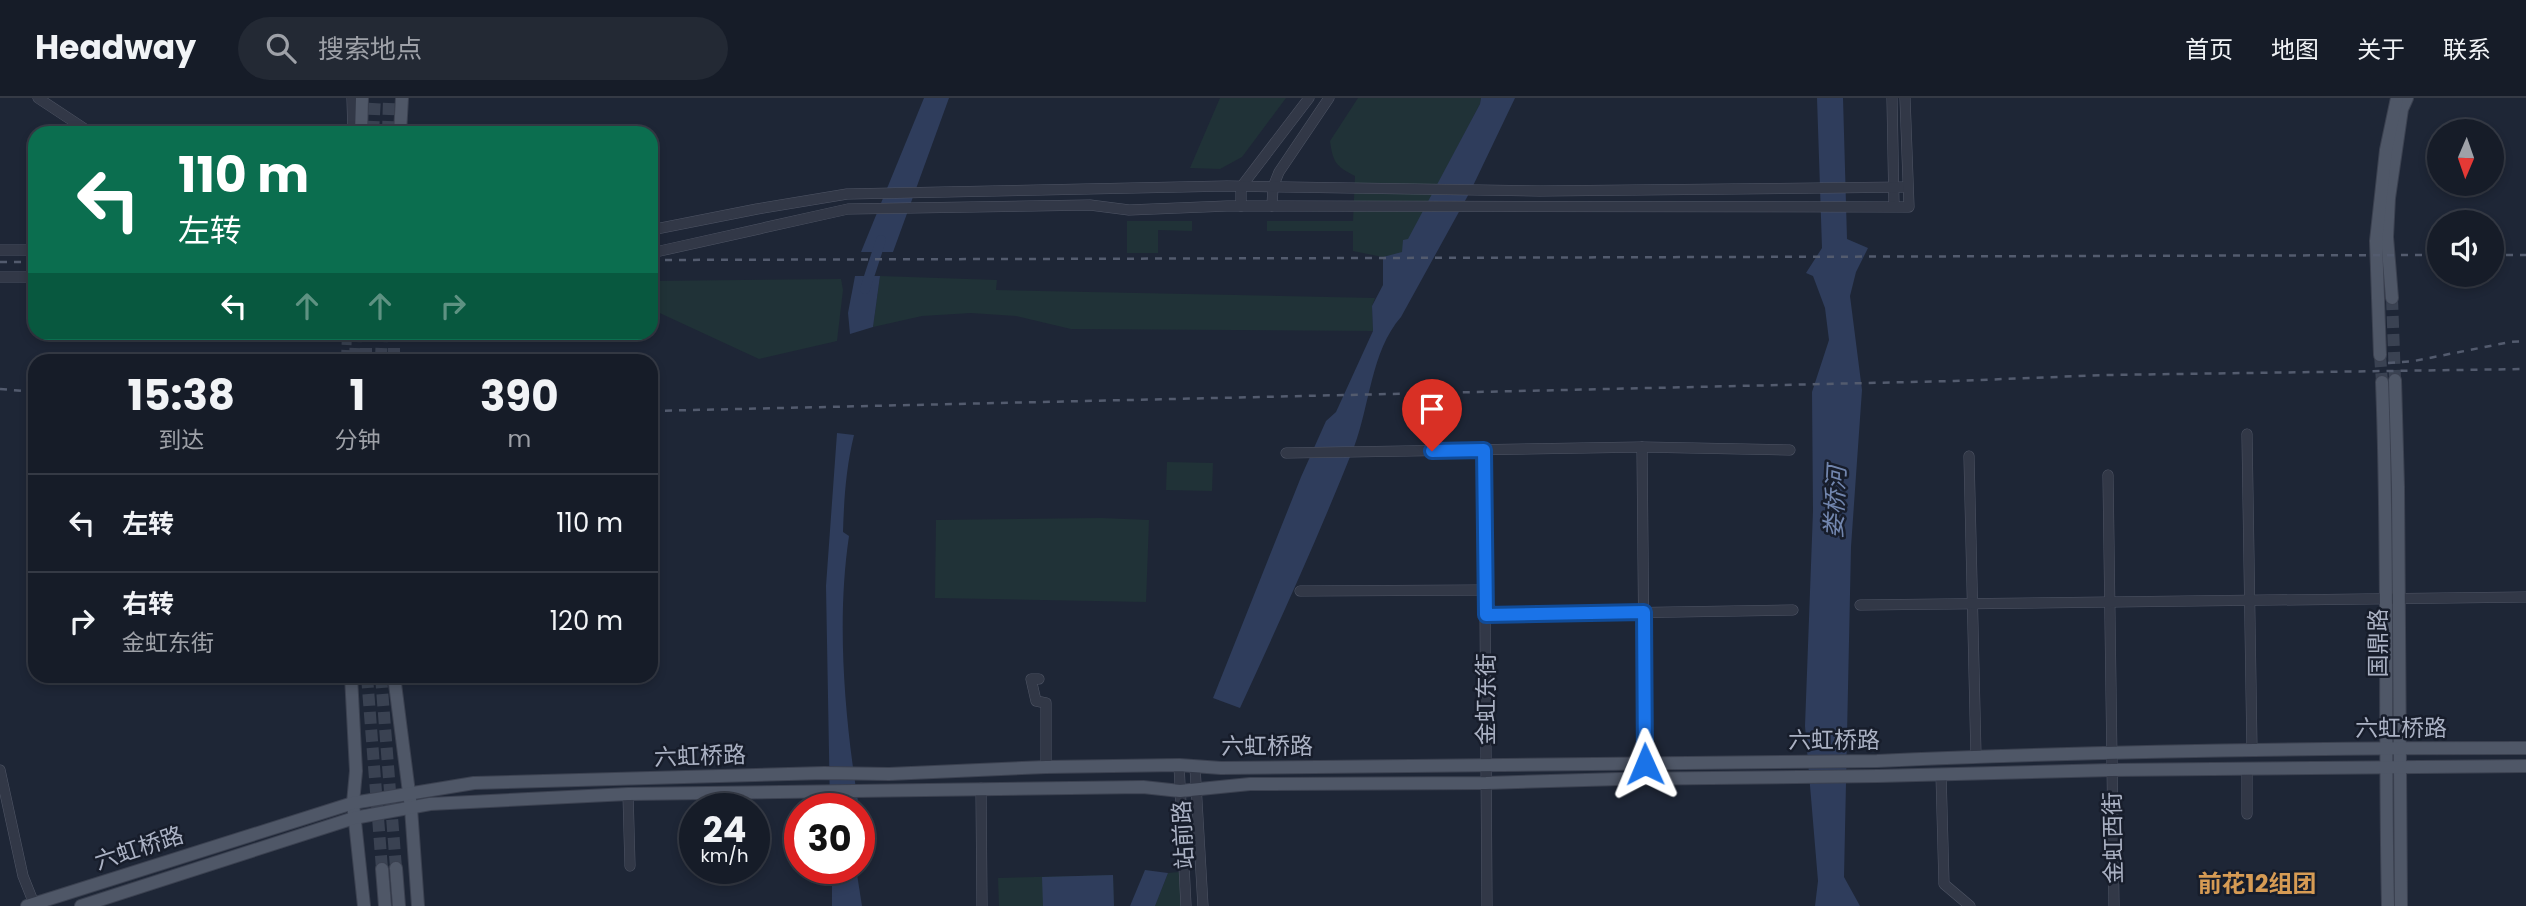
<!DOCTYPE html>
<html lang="zh">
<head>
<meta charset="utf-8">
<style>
  :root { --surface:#161c28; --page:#232934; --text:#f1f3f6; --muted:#9ea1a8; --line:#353a45 }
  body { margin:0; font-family:Poppins,"Noto Sans SC",sans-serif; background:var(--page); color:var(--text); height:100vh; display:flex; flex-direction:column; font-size:26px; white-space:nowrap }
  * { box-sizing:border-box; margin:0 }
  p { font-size:23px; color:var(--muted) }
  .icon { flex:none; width:38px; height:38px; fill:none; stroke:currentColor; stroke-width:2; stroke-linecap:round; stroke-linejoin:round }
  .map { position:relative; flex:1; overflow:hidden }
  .panel { position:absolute; left:28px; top:256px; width:630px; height:329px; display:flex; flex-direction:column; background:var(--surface); border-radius:21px; box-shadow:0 4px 10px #0003,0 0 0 2px var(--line) }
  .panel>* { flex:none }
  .top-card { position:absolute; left:28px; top:28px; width:630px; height:214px; border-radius:21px; box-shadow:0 4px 10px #0003,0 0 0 2px var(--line); background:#0b6e4f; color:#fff; overflow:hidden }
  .needle { width:46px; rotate:182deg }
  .fabs { position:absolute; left:2427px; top:21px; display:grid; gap:14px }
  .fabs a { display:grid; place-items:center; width:77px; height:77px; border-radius:50%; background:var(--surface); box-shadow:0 4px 10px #0003,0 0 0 2px var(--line); font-size:35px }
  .speed { position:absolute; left:679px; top:695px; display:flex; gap:14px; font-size:35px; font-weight:700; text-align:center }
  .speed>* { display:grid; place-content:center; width:91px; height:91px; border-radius:50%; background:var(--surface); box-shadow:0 4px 10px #0003,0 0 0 2px var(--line); line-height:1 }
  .speed small { font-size:18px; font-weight:400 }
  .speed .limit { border:10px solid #d22; background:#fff; color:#111 }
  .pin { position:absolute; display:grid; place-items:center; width:60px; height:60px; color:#fff; margin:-72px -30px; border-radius:50% 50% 50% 0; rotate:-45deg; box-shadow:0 0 7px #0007 }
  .pin .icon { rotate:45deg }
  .me { position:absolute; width:77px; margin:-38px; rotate:359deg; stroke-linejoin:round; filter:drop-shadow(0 0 5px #0008) }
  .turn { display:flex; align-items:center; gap:24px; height:147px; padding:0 35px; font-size:32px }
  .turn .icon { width:91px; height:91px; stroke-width:2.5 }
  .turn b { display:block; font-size:49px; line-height:60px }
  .lanes { display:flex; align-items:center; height:66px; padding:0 35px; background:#0003; justify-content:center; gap:35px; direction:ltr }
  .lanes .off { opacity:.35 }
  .eta { display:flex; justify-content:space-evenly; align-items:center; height:119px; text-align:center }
  .eta b { font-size:42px; font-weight:700; line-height:49px }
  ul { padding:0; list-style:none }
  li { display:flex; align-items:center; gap:21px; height:98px; padding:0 35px; border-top:2px solid var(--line) }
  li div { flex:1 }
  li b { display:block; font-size:26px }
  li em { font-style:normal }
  header { display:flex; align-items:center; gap:42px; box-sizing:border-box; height:98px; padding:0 35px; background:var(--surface); border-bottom:2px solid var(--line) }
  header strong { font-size:33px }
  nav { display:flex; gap:38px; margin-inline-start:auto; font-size:24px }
  .search { width:490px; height:63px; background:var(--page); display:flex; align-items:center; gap:18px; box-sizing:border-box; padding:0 24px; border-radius:38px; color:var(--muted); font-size:26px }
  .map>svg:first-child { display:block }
  .green { fill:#203237 }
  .water { fill:#2f3d5c }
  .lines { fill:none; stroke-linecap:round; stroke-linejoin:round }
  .canal { stroke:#2f3d5c; stroke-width:10 }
  .minor-tunnel { stroke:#3a4252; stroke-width:10; stroke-dasharray:10 5; stroke-linecap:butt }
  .major-tunnel { stroke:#3a4252; stroke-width:12; stroke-dasharray:12 6; stroke-linecap:butt }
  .minor-casing { stroke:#4f5565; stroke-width:11 }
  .major-casing { stroke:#3b4150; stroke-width:14 }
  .minor { stroke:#323847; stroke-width:10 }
  .major { stroke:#4f5767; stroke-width:12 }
  .rail { stroke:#535b6e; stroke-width:2.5; stroke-dasharray:7 7; stroke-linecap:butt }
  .route-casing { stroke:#114b97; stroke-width:18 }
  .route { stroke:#1a73e8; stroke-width:12 }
  .labels { text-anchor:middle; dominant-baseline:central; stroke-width:5; stroke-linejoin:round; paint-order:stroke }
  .street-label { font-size:23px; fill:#abb2c4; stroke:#171d2b }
  .water-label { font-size:24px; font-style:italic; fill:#7286ae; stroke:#171d2b }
  .neighbourhood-label { font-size:24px; font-weight:bold; fill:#d69b54; stroke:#171d2b }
</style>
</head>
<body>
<header>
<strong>Headway</strong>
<div class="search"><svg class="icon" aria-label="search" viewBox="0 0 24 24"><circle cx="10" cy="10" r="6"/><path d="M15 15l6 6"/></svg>搜索地点</div>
<nav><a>首页</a><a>地图</a><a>关于</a><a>联系</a></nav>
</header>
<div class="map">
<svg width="2526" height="808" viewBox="0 0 2526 808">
  <rect width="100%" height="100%" fill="#1e2636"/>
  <g class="green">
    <polygon points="1220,0 1286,0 1242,59 1220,71 1190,70"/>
    <path d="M1358 0H1481L1480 6 1402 155 1383 159 1353 153V133H1267V123H1353L1355 78C1336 68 1333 65 1330 43Z"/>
    <polygon points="1127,123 1192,123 1192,133 1158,132 1158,155 1127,155"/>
    <polygon points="880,178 997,182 996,192 1375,200 1372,208 1373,233 1071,231 1016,218 971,215 922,218 873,229"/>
    <polygon points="841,181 843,192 837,243 759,261 651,211 651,183"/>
    <polygon points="1167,364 1213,365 1212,393 1166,392"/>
    <polygon points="1101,420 1149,422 1146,504 935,500 936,422"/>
    <polygon points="1179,774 1181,808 1155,808 1168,775"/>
    <polygon points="1113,777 1114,808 999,808 998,780"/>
  </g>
  <g class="water">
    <polygon points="924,0 949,0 893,154 861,154"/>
    <path d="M1481 0H1515L1471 92 1401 219C1371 253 1370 307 1354 349 1319 437 1280 523 1240 610L1213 600 1301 379 1326 323 1336 314 1373 233 1372 208 1383 187V159L1402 154 1403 142 1408 141 1480 6Z"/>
    <polygon points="1817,0 1843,0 1847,141 1868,150 1856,174 1850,198 1862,292 1851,449 1844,779 1860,808 1815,808 1818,783 1805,628 1813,413 1812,294 1829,242 1825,210 1813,178 1806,175 1822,150"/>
    <polygon points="855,178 880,178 873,229 850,236 848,215"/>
    <path d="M837 335 854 337C846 370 844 401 843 434L849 438C836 525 845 623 859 710H830L826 488Z"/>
    <polygon points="832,770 856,770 862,808 832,808"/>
    <polygon points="1145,772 1168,775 1155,808 1130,808"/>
    <polygon points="1113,777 1114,808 1043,808 1042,779"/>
  </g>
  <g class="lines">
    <polyline class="canal" points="865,191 881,142"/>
    <polyline class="minor-tunnel" points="346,262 347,234"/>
    <g class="major-tunnel">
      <polyline points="373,35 375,0"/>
      <polyline points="388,35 389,0"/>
      <polyline points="2392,200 2395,282"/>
      <polyline points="2380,257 2382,284"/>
      <polyline points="355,262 356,234"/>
      <polyline points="366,262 366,234"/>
      <polyline points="381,262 382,234"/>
      <polyline points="394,262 394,234"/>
      <polyline points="367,578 382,771"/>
      <polyline points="381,578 396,770"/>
    </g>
    <defs>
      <g id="minor">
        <polyline points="38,0 91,35"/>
        <polyline points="352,0 353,35"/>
        <polyline points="1892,0 1894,108"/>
        <polyline points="1241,108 1241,89 1309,0"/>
        <polyline points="1272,108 1273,89 1279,74 1329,0"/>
        <polyline points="651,132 757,111 847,96 1227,88 1540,93 1907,89"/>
        <polyline points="0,152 35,152"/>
        <polyline points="651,155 848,111 1090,107 1129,112 1227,108 1909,109 1905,0"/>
        <polyline points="0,179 35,179"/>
        <polyline points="2247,336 2252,652"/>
        <polyline points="1642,349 1645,666"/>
        <polyline points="1484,352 1487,808"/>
        <polyline points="1286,355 1642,349 1790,352"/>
        <polyline points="1969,358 1976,658"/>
        <polyline points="2108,377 2114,808"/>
        <polyline points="1300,493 1485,492"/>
        <polyline points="1860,507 2526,499"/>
        <polyline points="1486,517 1793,512"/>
        <polyline points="1039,581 1031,581 1036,603 1046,605 1046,669"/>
        <polyline points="1179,667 1186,808"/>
        <polyline points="1195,669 1203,808"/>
        <polyline points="0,672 23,778 35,808"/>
        <polyline points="1941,676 1944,786 1970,808"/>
        <polyline points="981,690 982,808"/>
        <polyline points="628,696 630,768"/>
        <polyline points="2247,716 2247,670"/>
      </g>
      <g id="major">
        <polyline points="361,35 362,0"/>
        <polyline points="400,35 402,0"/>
        <polyline points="2392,200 2387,139 2389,100 2402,11 2407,0"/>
        <polyline points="2380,257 2376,143 2386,52 2397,0"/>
        <polyline points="2395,282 2398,389 2401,808"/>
        <path d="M2382 284C2389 458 2384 633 2388 808"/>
        <polyline points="351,578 356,673 353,705 364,808"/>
        <polyline points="394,578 411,710 418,808"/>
        <polyline points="396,770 399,808"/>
        <polyline points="382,771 385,808"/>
        <path d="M27 808 353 705 474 685 824 675 889 676 1046 669 1179 667 1221 670 1877 663C2093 653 2310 650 2526 650"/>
        <polyline points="81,808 354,720 430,706 628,696 1143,689 1180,693 1250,686 1486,685 1620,681 1878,678 2112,672 2526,668"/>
      </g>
    </defs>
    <use href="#minor" class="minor-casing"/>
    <use href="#major" class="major-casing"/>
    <use href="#minor" class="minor"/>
    <use href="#major" class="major"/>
    <g class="rail">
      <polyline points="2492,157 2526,157"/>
      <polyline points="651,162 2440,157"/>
      <polyline points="0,164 35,164"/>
      <polyline points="2388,265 2414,263 2510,244 2526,243"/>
      <polyline points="0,291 35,294"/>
      <polyline points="651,313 1954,283 2105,277 2526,271"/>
    </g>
  </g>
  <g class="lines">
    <defs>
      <polyline id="route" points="1432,353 1484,352 1486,517 1644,514 1645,666"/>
    </defs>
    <use href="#route" class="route-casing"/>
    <use href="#route" class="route"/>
  </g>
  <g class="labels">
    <g class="street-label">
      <text transform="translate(2378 545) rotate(-90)">国鼎路</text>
      <text transform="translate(1486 601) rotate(-90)">金虹东街</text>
      <text x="2401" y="630">六虹桥路</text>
      <text x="1834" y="642">六虹桥路</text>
      <text x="1267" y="648">六虹桥路</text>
      <text transform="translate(700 658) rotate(-2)">六虹桥路</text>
      <text transform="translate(1183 737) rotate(-93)">站前路</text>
      <text transform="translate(2113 740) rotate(-91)">金虹西街</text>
      <text transform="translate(139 750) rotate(-18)">六虹桥路</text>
    </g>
    <g class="water-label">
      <text transform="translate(1835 404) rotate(-87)">娄桥河</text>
    </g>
    <g class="neighbourhood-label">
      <text x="2257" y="785">前花12组团</text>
    </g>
  </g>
</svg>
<div class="fabs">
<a><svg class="needle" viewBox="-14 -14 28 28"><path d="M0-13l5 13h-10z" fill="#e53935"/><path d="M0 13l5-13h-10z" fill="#9ea1a8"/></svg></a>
<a><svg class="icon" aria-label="sound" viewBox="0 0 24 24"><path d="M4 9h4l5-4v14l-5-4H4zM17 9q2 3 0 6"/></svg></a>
</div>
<div class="speed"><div>24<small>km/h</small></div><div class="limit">30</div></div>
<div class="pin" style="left:1432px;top:353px;background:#d93025"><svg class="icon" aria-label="arrive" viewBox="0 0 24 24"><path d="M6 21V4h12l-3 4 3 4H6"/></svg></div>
<svg class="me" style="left:1645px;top:666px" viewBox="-20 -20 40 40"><path d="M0-17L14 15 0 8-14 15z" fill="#1a73e8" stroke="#fff" stroke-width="4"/></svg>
<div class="top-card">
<div class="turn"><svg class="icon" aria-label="left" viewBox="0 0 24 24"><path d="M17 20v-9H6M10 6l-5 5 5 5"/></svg><div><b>110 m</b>左转</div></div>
<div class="lanes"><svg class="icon" aria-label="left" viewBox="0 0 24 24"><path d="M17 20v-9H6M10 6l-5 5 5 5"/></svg><svg class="icon off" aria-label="ahead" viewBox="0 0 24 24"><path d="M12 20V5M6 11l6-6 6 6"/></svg><svg class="icon off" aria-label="ahead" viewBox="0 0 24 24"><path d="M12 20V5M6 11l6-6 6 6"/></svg><svg class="icon off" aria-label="right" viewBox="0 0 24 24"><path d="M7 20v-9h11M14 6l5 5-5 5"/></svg></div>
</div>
<section class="panel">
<div class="eta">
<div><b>15:38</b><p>到达</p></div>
<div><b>1</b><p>分钟</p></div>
<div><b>390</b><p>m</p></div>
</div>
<ul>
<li><svg class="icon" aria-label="left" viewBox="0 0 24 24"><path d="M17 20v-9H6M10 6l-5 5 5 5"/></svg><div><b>左转</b></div><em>110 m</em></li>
<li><svg class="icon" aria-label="right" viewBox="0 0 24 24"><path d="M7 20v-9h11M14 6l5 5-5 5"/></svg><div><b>右转</b><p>金虹东街</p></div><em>120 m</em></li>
</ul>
</section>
</div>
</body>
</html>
